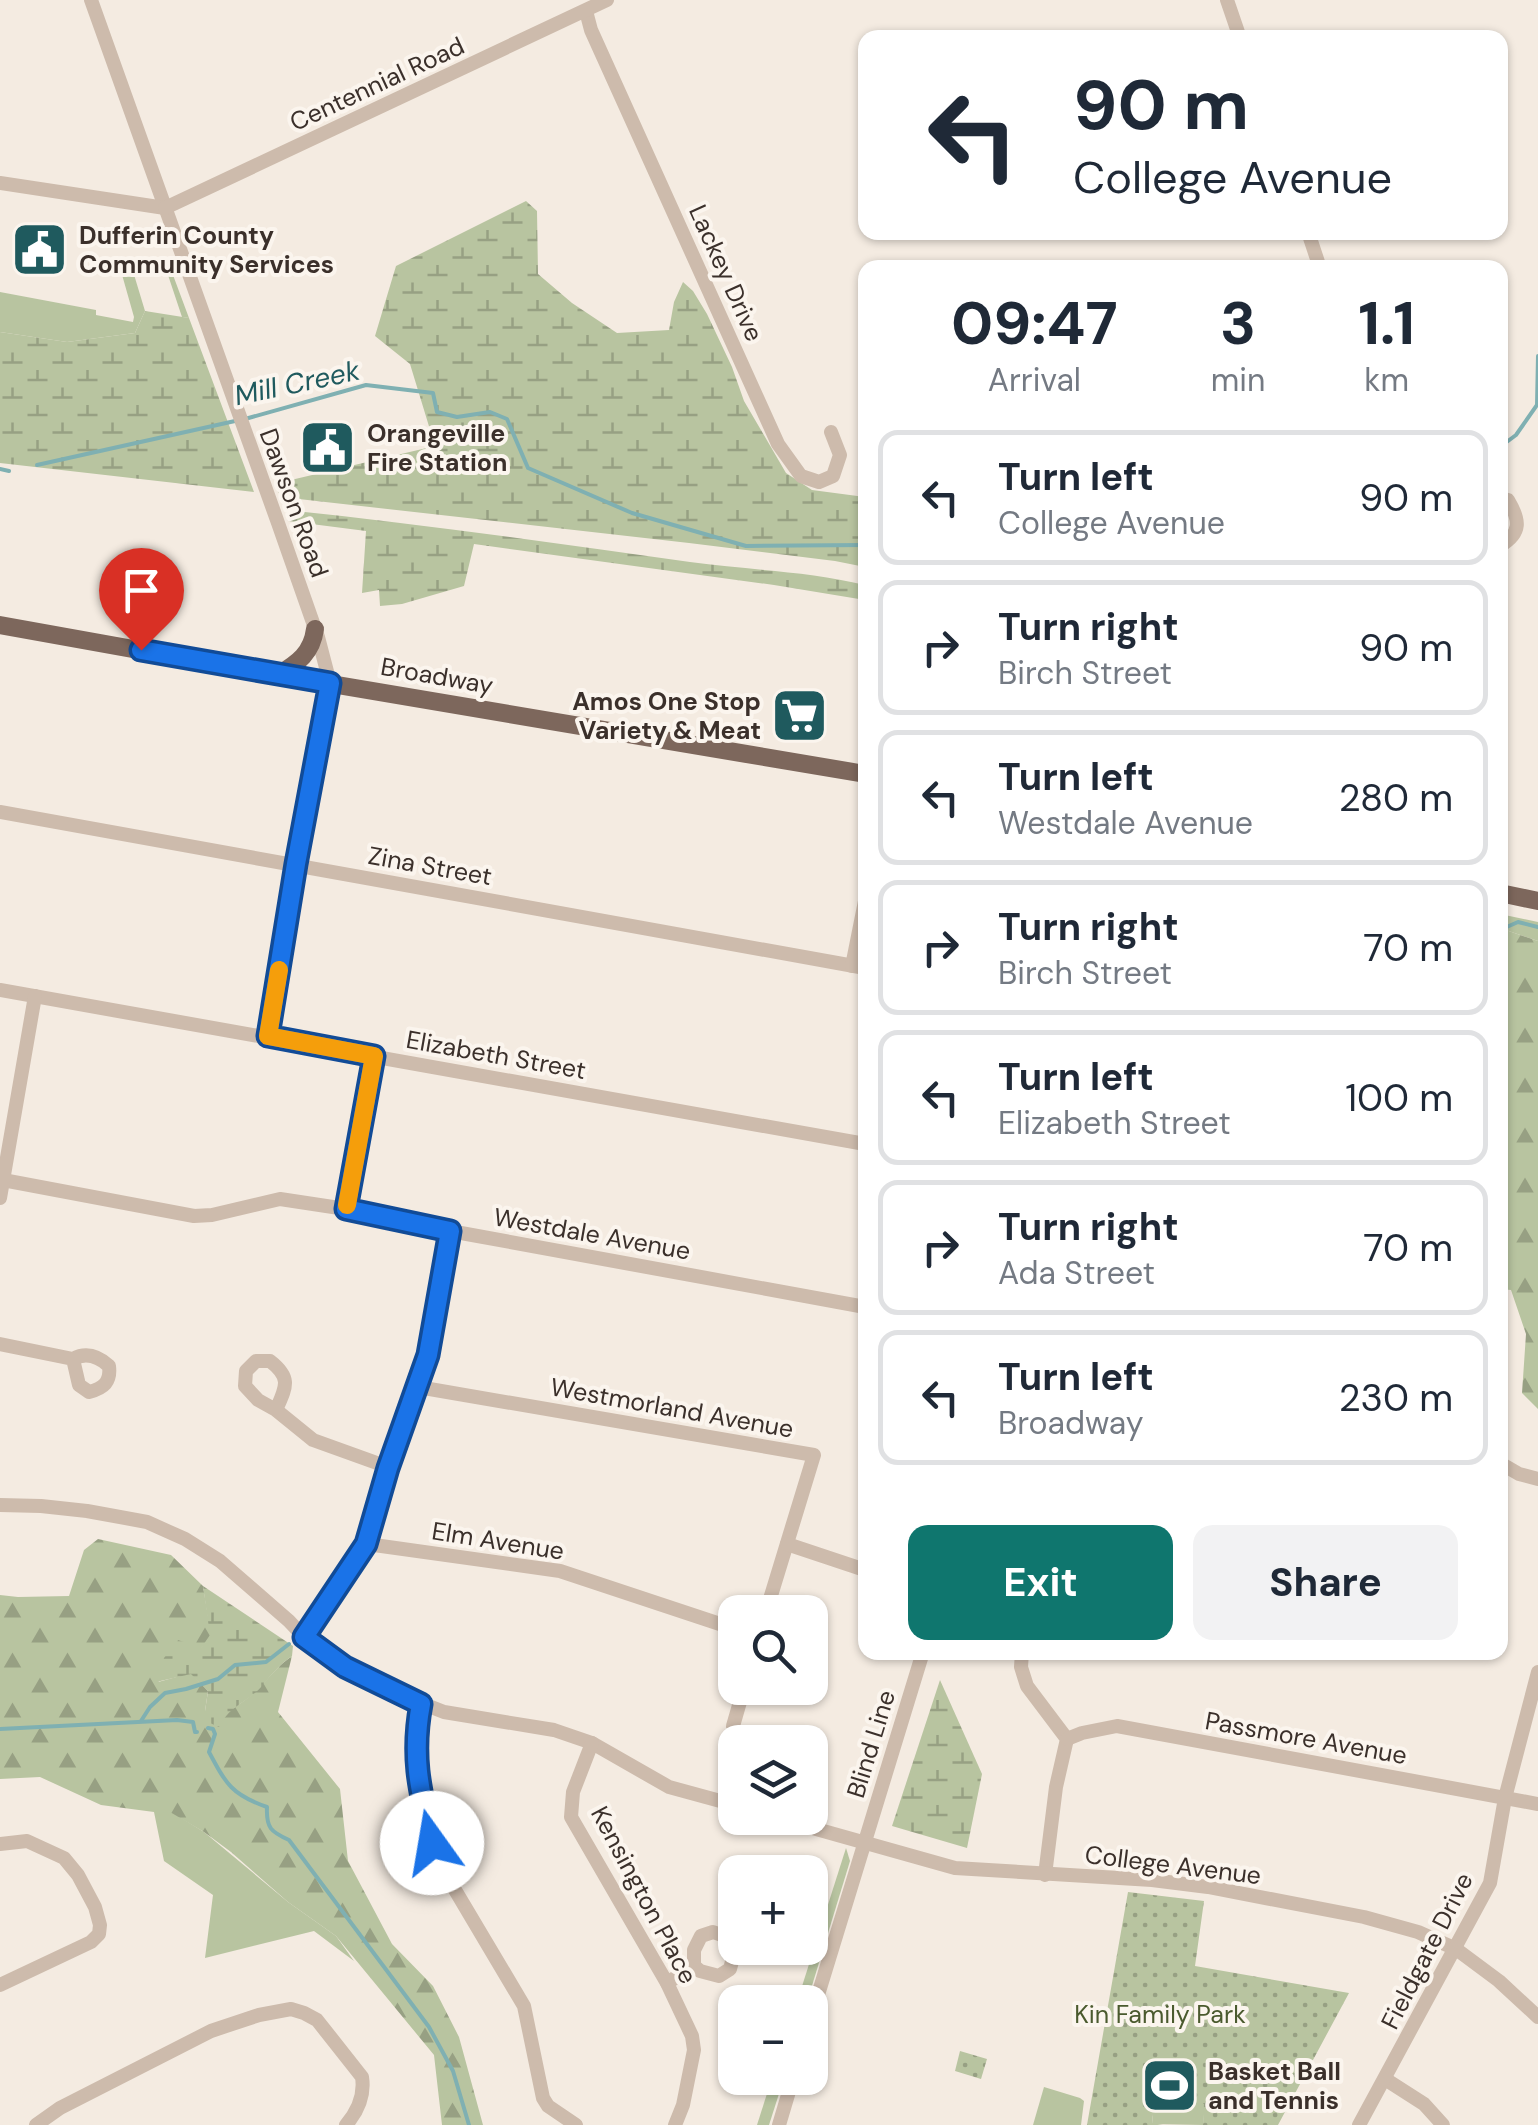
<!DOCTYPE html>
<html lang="en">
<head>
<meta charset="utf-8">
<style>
  :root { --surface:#fff; --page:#f2f2f3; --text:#1f2937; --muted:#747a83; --line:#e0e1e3; --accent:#0f766e }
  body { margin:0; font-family:"DM Sans",sans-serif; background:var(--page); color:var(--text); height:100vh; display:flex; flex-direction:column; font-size:38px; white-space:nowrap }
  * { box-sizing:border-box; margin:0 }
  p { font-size:32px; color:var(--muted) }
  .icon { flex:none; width:55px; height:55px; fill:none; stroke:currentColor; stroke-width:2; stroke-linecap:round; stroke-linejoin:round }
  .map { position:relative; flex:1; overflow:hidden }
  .drawer { position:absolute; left:858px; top:260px; width:650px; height:1400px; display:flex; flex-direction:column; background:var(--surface); border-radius:20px; box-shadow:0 2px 8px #0004 }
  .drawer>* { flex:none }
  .banner { position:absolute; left:858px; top:30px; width:650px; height:210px; border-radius:20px; box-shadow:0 2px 8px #0004; background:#fff; color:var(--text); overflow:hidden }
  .tools { position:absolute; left:718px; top:1595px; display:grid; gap:20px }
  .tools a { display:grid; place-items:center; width:110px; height:110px; border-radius:20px; background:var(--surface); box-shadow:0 2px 8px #0004; font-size:50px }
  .pin { position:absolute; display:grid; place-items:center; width:85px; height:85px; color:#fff; margin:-102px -42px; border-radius:50% 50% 50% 0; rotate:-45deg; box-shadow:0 0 10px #0007 }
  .pin .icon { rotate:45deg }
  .me { position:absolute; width:110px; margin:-55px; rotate:347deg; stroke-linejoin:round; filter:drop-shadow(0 0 8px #0008) }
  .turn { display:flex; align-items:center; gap:35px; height:210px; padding:0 50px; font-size:45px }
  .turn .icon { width:130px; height:130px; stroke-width:2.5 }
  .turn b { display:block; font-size:70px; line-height:85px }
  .eta { display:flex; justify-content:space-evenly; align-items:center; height:170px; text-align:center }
  .eta b { font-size:60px; font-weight:700; line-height:70px }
  .action { display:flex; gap:20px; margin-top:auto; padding:20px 50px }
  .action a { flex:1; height:115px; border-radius:20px; background:var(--accent); color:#fff; font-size:40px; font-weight:700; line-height:115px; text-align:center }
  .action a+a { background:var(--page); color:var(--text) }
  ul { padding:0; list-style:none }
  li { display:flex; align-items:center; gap:30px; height:135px; margin:0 20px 15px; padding:0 30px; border:5px solid var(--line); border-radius:20px }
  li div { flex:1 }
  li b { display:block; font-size:38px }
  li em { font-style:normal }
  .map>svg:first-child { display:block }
  .green { fill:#b8c4a0 }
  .forest { fill:url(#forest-firs) }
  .wetland { fill:url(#wetland-marsh) }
  .park { fill:url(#park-dots) }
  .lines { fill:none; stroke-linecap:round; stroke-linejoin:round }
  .stream { stroke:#7fb0b2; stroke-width:4 }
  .minor { stroke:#cdbbac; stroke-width:14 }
  .major { stroke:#7d675c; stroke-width:18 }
  .route-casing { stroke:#114b97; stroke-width:25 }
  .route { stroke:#1a73e8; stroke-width:18 }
  .slow { stroke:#f59e0b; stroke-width:18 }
  .labels { text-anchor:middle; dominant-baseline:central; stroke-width:8; stroke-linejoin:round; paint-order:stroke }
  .street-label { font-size:25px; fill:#3b302b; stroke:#fbf5ee }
  .poi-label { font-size:25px; font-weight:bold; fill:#3b302b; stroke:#fbf5ee; text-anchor:start }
  .park-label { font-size:25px; fill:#4a5a2e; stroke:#fbf5ee }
  .water-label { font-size:28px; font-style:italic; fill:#1f5a5e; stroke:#fbf5ee }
</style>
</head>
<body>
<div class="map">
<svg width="1538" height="2125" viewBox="0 0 1538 2125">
  <defs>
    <pattern id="forest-firs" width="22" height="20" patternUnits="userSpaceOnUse" patternTransform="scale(2.5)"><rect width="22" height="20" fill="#b8c4a0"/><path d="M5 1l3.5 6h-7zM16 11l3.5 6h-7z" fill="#97a083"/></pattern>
    <pattern id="wetland-marsh" width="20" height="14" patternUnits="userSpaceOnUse" patternTransform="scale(2.5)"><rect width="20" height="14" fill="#b8c4a0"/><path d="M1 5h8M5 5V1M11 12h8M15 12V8" fill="none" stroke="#97a083"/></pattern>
    <pattern id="park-dots" width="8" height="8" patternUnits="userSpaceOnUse" patternTransform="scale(2.5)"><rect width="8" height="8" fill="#b8c4a0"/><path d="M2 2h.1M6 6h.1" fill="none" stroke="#97a083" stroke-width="1.8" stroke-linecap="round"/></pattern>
  </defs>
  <rect width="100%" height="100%" fill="#f4ebe1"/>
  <g class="green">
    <polygon points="117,257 170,267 189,318 182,317 168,275 132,268 145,311 135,333 67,342 0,332 0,292 96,310 96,315 133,322 134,317"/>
    <polygon points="1500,914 1538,922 1538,941 1500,928"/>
    <polygon points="170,1811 204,1832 288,1902 336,1936 354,1961 314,1931 205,1958 213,1895 164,1861 154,1812"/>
    <polygon points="846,1848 850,1861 807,2002 797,2002"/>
    <polygon points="1157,2066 1184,2068 1205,2104 1203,2125 1152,2124"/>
    <polygon points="772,2078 784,2078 769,2125 757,2125"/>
    <polygon points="1044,2087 1080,2098 1084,2101 1081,2125 1033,2125"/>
  </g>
  <g class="forest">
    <polygon points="1500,928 1538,941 1538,1409 1522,1393 1526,1334 1511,1290 1500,1289"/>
    <path d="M98 1539 171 1555 203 1586 211 1635 201 1649 158 1682 191 1673 208 1691 205 1711 226 1713C239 1705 251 1697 261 1686 272 1674 279 1665 292 1656L278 1712 340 1789 348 1861 392 1944 433 1986 459 2037 483 2125H442L434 2055 336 1936 288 1902 231 1852 204 1832 170 1812H154L101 1805 40 1777 0 1779V1595L18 1597 69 1596 84 1550Z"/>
  </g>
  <g class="wetland">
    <polygon points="526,201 537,211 538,274 572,303 617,333 669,330 674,302 683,282 693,291 707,314 732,367 744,401 786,473 812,490 865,497 865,567 835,561 689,543 281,497 274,484 435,446 410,364 375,336 396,266"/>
    <polygon points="145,311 189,318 254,492 0,463 0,332 67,342 135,333"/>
    <path d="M286 510C421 524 556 543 690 562 748 570 808 571 865 585V600L774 585 474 544 464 586 402 604 380 606 379 590 362 593 366 531 288 521Z"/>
    <path d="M203 1586 293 1646 292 1656C279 1665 272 1674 262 1686 246 1704 230 1705 219 1727L201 1719 205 1711 208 1691 191 1674 156 1682 164 1658 178 1640 201 1648 210 1635Z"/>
    <polygon points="940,1680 982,1774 967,1848 892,1826"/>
  </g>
  <g class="park">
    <polygon points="1128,1892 1204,1901 1195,1966 1349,1993 1278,2125 1203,2125 1204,2104 1181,2101 1184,2068 1158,2066 1152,2123 1163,2125 1087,2125"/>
    <polygon points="960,2051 987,2059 981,2079 955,2071"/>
  </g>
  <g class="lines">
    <g class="stream">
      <polyline points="245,419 366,385 433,393 437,412 457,417 490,412 507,419 528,468 632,513 746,546 865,545"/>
      <polyline points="1500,447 1516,435 1537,405 1538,356"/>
      <polyline points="37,465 235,421"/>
      <polyline points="0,469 9,471"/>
      <polyline points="1500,930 1518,922 1538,927"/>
      <polyline points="141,1721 150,1707 165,1693 186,1689 218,1679 235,1665 266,1662 289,1644"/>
      <path d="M208 1728 213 1729 215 1734 209 1752C226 1784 232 1795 267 1807 266 1828 271 1832 289 1840L429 2027 453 2071 469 2125"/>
      <polyline points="0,1729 177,1720 193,1722 195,1732 197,1732"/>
    </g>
    <g class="minor">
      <polyline points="91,0 278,523 318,637 330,683 296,865 269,1037"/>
      <polyline points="1227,0 1240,38"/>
      <polyline points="586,11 591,30 778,444 801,476 819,482 833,476 840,455 831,432"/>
      <polyline points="0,183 165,208"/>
      <polyline points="165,208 607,0"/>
      <polyline points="1308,232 1320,268"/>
      <path d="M1500 499 1508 500C1520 520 1522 533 1500 546"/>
      <polyline points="0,812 865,968"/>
      <polyline points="852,966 865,901"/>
      <polyline points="0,990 865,1144"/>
      <polyline points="3,1180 194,1216 212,1215 280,1199 346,1209 450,1231 865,1307"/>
      <polyline points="0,1198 35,996"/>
      <polyline points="346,1209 374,1056"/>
      <path d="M0 1344 73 1359C86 1352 98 1356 109 1366 111 1382 104 1388 89 1392L79 1385 73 1359"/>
      <polyline points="418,1387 814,1455 766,1612"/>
      <path d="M276 1410C286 1387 292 1378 270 1361H256L246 1371 245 1386 258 1400 276 1410 313 1440 388 1467"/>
      <polyline points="1500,1463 1519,1474 1538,1479"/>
      <polyline points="0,1505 41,1506 87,1511 147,1522 185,1539 220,1561 289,1621 304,1637 345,1667 421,1703 444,1712 554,1730 592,1743 669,1787 735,1805"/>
      <polyline points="367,1544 560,1571 735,1629"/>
      <polyline points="787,1544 865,1570"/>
      <polyline points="304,1637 367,1544 388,1467 428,1355 450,1231"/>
      <polyline points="1022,1652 1021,1667 1027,1686 1067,1739 1056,1787 1045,1875"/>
      <polyline points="421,1703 415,1749 417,1776 432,1843 442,1868 524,2006 543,2098 548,2106 576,2125"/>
      <polyline points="733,1726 744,1688"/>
      <polyline points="1067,1739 1082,1733 1117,1726 1538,1804"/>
      <polyline points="592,1743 573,1792 571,1817 667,1983 692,2036 694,2050 683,2105 675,2125"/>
      <polyline points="777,1818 955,1868 1152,1880 1208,1887 1364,1917 1418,1932 1456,1949 1499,1981 1538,2017"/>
      <polyline points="0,1844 27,1841 64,1858 78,1875 95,1907 100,1925 99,1934 91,1942 0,1985"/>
      <polyline points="667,1983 694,1966 694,1950 701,1936 713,1932 730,1938 735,1950 730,1969 719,1976 700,1971 694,1966"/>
      <polyline points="810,2021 923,1652"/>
      <polyline points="1385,2079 1424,2104 1443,2125"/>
      <path d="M36 2125 60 2108 211 2031 259 2015 291 2009 304 2013 317 2020 362 2077C365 2096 358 2111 346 2125"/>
      <polyline points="779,2125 793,2078"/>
      <polyline points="1359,2125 1490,1883 1505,1798 1538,1672"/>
    </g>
    <g class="major">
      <polyline points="0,625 278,675 865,774"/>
      <path d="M278 675C298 663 312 653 315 629"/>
      <polyline points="1500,893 1538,901"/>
    </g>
  </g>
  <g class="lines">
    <defs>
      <path id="route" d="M141 650 330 683 296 864 268 1036 374 1056 346 1209 450 1231 428 1355 388 1468 366 1544 304 1637 345 1667 421 1704C411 1757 420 1791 432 1843"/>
    </defs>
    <use href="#route" class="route-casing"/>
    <use href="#route" class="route"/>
    <polyline class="slow" points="279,970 268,1036 374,1056 347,1205"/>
  </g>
  <defs>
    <symbol id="civic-square" viewBox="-11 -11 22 22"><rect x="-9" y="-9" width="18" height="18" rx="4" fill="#1f5a5e" stroke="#fbf5ee"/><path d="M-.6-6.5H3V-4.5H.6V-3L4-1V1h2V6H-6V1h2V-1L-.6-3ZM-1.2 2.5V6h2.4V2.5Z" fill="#fff"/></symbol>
    <symbol id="supermarket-square" viewBox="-11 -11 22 22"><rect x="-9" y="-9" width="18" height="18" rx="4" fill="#1f5a5e" stroke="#fbf5ee"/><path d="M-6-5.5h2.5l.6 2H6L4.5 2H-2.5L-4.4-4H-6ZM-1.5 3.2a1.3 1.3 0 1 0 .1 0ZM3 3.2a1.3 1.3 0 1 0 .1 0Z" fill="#fff"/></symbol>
    <symbol id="stadium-square" viewBox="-11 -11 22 22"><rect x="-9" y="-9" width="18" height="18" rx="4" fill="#1f5a5e" stroke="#fbf5ee"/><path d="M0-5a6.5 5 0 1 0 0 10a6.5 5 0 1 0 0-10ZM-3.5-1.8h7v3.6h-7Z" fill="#fff"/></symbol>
  </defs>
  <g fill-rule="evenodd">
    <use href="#civic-square" x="8" y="218" width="63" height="63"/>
    <use href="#civic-square" x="296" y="416" width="63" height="63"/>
    <use href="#supermarket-square" x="768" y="684" width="63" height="63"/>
    <use href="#stadium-square" x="1138" y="2054" width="63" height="63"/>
  </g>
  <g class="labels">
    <g class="street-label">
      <text transform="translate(377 84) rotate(-25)">Centennial Road</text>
      <text transform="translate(726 273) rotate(66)">Lackey Drive</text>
      <text transform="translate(294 503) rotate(70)">Dawson Road</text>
      <text transform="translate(437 676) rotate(10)">Broadway</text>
      <text transform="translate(430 866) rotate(10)">Zina Street</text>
      <text transform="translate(496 1055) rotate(10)">Elizabeth Street</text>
      <text transform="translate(592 1234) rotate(10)">Westdale Avenue</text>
      <text transform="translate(672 1408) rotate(10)">Westmorland Avenue</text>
      <text transform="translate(498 1541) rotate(9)">Elm Avenue</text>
      <text transform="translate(1306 1738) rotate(10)">Passmore Avenue</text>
      <text transform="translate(871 1744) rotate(-73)">Blind Line</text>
      <text transform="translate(1173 1865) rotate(7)">College Avenue</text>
      <text transform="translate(644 1895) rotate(62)">Kensington Place</text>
      <text transform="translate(1427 1951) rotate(-63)">Fieldgate Drive</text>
    </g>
    <g class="poi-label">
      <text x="79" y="235">Dufferin County<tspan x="79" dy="29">Community Services</tspan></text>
      <text x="367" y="433">Orangeville<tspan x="367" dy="29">Fire Station</tspan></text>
      <text x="761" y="701" text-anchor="end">Amos One Stop<tspan x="761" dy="29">Variety &amp; Meat</tspan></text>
      <text x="1208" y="2071">Basket Ball<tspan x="1208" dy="29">and Tennis</tspan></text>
    </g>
    <g class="park-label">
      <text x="1160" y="2014">Kin Family Park</text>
    </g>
    <g class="water-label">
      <text transform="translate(297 383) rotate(-12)">Mill Creek</text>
    </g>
  </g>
</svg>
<div class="tools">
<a><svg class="icon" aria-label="search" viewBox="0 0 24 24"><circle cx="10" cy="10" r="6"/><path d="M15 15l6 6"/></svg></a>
<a><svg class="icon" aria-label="layers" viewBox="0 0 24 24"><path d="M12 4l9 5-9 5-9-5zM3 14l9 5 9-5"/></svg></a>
<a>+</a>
<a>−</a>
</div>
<div class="pin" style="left:141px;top:650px;background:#d93025"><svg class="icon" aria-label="arrive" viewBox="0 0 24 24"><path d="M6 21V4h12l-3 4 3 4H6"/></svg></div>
<svg class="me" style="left:432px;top:1843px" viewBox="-20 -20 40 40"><circle r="19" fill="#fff"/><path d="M0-13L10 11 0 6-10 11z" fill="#1a73e8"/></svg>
<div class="banner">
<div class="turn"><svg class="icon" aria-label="left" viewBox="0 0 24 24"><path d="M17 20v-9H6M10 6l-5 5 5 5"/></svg><div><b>90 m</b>College Avenue</div></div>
</div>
<section class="drawer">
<div class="eta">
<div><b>09:47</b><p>Arrival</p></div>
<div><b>3</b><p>min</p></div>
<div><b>1.1</b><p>km</p></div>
</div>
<ul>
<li><svg class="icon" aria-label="left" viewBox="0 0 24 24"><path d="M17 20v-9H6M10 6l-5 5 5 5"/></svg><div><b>Turn left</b><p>College Avenue</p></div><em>90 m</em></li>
<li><svg class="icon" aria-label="right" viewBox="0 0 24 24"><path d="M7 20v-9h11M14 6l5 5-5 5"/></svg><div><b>Turn right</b><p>Birch Street</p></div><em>90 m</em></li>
<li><svg class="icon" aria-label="left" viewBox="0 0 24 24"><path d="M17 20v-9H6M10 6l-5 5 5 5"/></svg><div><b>Turn left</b><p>Westdale Avenue</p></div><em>280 m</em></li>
<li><svg class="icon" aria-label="right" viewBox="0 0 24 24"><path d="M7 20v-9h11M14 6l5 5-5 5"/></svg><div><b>Turn right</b><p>Birch Street</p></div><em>70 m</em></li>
<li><svg class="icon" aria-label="left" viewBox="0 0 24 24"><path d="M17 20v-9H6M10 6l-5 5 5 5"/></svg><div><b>Turn left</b><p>Elizabeth Street</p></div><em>100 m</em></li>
<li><svg class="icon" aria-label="right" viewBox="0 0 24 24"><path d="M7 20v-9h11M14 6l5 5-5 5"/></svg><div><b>Turn right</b><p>Ada Street</p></div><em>70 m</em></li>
<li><svg class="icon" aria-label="left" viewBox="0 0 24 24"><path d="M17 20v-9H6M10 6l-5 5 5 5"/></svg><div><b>Turn left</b><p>Broadway</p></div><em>230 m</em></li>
</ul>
<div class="action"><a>Exit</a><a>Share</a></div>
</section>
</div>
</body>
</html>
